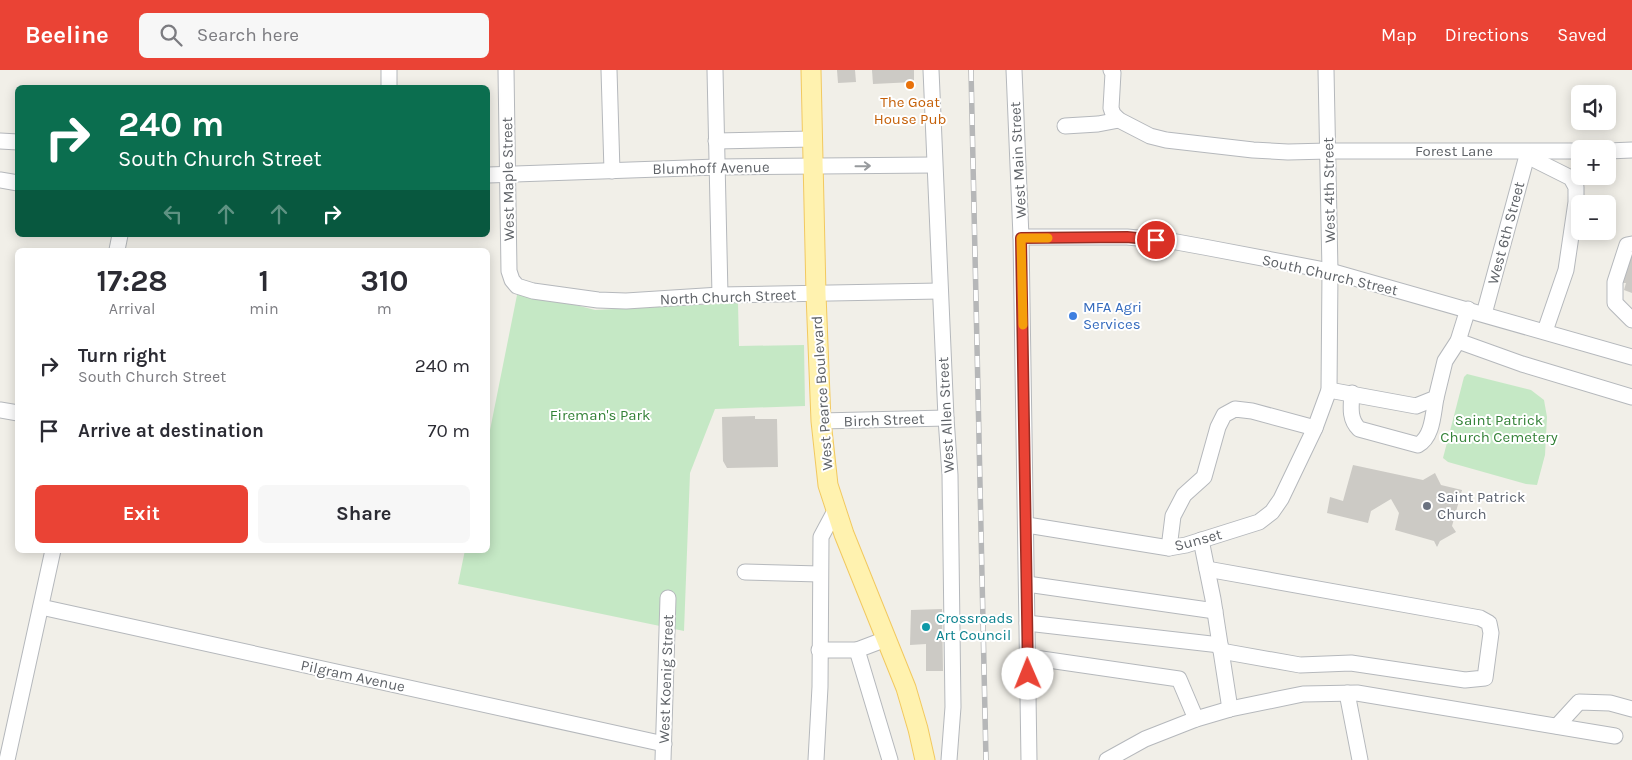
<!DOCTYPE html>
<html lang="en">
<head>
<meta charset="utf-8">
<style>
  :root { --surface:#fff; --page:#f7f7f7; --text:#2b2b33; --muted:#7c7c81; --accent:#ea4335 }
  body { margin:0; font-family:Karla,sans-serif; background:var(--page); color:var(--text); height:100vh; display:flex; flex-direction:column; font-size:19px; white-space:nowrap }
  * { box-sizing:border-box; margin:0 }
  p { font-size:16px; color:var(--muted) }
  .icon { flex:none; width:28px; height:28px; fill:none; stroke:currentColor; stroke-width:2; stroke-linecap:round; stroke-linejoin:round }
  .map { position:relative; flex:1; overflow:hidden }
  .panel { position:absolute; left:15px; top:178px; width:475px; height:305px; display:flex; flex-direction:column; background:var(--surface); border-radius:8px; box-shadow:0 2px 12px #0003 }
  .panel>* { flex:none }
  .guide { position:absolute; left:15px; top:15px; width:475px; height:152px; border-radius:8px; box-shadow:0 2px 12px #0003; background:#0b6e4f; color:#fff; overflow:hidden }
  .fabs { position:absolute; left:1571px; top:15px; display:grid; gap:10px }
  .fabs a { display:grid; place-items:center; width:45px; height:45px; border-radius:8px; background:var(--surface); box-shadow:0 2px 12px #0003; font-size:25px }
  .pin { position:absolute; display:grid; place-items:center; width:42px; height:42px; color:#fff; margin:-21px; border:2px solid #fff; border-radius:50%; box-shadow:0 1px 5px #0007 }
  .me { position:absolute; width:55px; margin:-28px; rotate:359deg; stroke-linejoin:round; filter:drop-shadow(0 0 4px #0008) }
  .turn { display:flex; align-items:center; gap:18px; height:105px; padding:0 20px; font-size:22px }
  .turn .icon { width:65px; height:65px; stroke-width:2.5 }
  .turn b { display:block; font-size:35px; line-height:42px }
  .lanes { display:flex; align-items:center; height:48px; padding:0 20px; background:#0003; justify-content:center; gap:25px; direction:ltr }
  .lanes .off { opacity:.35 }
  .eta { display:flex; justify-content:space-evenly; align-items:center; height:85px; text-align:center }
  .eta b { font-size:30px; font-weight:700; line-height:35px }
  .primary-button { display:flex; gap:10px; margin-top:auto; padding:10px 20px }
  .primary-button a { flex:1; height:58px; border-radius:8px; background:var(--accent); color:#fff; font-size:20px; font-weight:700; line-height:58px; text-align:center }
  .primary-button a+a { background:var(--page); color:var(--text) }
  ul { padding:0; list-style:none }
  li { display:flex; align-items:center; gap:15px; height:65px; padding:0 20px }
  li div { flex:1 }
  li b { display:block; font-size:19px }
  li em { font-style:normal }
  header { display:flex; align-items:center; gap:30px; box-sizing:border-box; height:70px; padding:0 25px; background:var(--accent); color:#fff }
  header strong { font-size:24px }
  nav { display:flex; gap:28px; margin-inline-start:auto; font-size:18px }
  .search { width:350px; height:45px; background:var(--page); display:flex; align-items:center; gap:12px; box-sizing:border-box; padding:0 18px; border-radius:8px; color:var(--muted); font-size:19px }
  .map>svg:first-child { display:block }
  .green { fill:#c5e8c5 }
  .building { fill:#cccac5 }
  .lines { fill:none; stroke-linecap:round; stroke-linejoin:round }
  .minor-casing { stroke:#b5b8bc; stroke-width:17 }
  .major-casing { stroke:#f2c960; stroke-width:21 }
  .minor { stroke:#fff; stroke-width:15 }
  .major { stroke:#fff2af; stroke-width:19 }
  .rail-casing { stroke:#b6b7b8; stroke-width:5.5 }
  .rail { stroke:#fff; stroke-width:4; stroke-dasharray:11; stroke-linecap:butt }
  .oneway { stroke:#979a9d }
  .route-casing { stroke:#982c22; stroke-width:12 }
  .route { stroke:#ea4335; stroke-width:9 }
  .slow { stroke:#f59e0b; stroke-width:9 }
  .food-dot { fill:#e8710a; stroke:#fff; stroke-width:2 }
  .shop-dot { fill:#3f7fe0; stroke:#fff; stroke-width:2 }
  .worship-dot { fill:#6b7280; stroke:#fff; stroke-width:2 }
  .culture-dot { fill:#0f9aa8; stroke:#fff; stroke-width:2 }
  .labels { text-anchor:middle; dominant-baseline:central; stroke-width:4; stroke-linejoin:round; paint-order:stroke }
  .food-label { font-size:15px; fill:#c56008; stroke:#fff }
  .street-label { font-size:15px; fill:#5f6368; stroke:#fff }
  .shop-label { font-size:15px; fill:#366cbe; stroke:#fff; text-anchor:start }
  .park-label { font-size:15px; fill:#348238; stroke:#fff }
  .worship-label { font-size:15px; fill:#5b616d; stroke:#fff; text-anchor:start }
  .culture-label { font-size:15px; fill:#0d838f; stroke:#fff; text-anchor:start }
</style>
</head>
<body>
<header>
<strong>Beeline</strong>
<div class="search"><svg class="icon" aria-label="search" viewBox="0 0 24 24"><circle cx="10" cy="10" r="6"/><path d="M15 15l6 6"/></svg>Search here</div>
<nav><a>Map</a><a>Directions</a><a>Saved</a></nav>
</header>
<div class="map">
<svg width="1632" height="690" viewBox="0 0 1632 690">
  <rect width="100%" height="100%" fill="#f1efe8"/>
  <g class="green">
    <polygon points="518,220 595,240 738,233 739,276 804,275 805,336 715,339 690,403 684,561 458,514 465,480 488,480 488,370"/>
    <polygon points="1467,304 1531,320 1544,330 1547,347 1545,385 1537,415 1526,414 1448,392 1443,388 1464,307"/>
  </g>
  <g class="building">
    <polygon points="837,0 855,0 856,12 838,13"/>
    <polygon points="872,0 914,0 914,12 873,14"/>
    <polygon points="1631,187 1632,187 1632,223 1624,220 1626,213 1622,213 1624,197 1628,198"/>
    <polygon points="755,346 755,349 777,349 778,397 727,398 723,391 722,347"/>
    <polygon points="1353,395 1423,410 1435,403 1441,415 1462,420 1452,456 1456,462 1440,471 1437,477 1434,471 1395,460 1399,443 1391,429 1371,441 1368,453 1327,443 1330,427 1343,431"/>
    <polygon points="942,539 943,601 926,601 926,574 910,575 911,540"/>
  </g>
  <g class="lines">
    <defs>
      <g id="minor">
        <polyline points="389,0 389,18"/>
        <polyline points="506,0 509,201 512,210 517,216 533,221 598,230 626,231 720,225 940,221"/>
        <polyline points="609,0 612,101"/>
        <polyline points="715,0 720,225"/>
        <polyline points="931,0 946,348 950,405 953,637 949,690"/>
        <polyline points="1014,0 1021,167 1029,690"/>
        <polyline points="1111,0 1113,3 1111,38 1113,44 1119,50 1150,66 1166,70 1253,80 1288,82 1329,81 1580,81"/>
        <polyline points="1065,56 1098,54 1119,50"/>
        <polyline points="0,71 18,72"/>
        <polyline points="716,71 813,69"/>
        <polyline points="1608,81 1632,80"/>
        <polyline points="1528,82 1535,90 1571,108 1576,117 1576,132 1566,200 1545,261"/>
        <polyline points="488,105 717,97 934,95"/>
        <polyline points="0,110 18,113"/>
        <polyline points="1021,167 1127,167 1171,171 1204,177 1330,201 1632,287"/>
        <polyline points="1632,174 1627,175 1615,212 1615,233 1632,250"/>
        <polyline points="117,180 120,165"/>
        <polyline points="1484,244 1528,82"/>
        <polyline points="1458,271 1522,294 1632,327"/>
        <polyline points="1329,320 1416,336 1436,328 1445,291 1458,271 1468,239"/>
        <path d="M1352 323C1351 337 1349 349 1359 359L1418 375C1433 367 1433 343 1436 328"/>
        <polyline points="0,340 18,343"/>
        <polyline points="821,351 946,348"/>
        <polyline points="1027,455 1169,478 1186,475 1259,452 1272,442 1281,429 1315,358 1329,320 1330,201 1326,0"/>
        <polyline points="1201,470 1213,529 1230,639"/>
        <polyline points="1169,478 1173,446 1184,425 1204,407 1218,357 1224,345 1235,339 1252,341 1315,358"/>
        <polyline points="1207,499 1480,548 1489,553 1491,563 1485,608 1465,610 1351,593 1300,595 1221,581"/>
        <polyline points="745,502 820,504"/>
        <polyline points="1027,514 1215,541"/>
        <polyline points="41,537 664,674"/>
        <polyline points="1027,553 1220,575"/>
        <polyline points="886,569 857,580 890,690"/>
        <polyline points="819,580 857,580"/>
        <polyline points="1028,587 1179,609 1196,649"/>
        <polyline points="1347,623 1360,690"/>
        <polyline points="1557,656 1579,632 1610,633 1632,639"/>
        <polyline points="7,690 53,480"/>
        <polyline points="663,690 668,528"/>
        <polyline points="816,690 820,617 821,467 836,439"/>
        <polyline points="1107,690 1145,669 1196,649 1230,639 1303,624 1357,623 1615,666"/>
      </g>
      <polyline id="major" points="811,0 816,224 821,351 828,415 844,464 906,618 918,659 925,690"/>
    </defs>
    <use href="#minor" class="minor-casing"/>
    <use href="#major" class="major-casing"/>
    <use href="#minor" class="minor"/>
    <use href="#major" class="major"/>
    <defs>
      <polyline id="rail" points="971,0 986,690"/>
    </defs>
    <use href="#rail" class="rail-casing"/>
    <use href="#rail" class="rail"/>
  </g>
  <defs><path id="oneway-shaft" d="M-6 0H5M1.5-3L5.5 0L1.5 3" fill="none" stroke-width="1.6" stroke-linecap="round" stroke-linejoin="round" transform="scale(1.25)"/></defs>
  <use class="oneway" href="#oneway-shaft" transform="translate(863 96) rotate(-1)"/>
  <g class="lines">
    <defs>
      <polyline id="route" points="1028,604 1021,168 1127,167 1156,170"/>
    </defs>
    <use href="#route" class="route-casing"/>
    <use href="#route" class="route"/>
    <polyline class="slow" points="1023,255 1021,168 1048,168"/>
  </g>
  <circle class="food-dot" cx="910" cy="15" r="5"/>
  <circle class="shop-dot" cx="1073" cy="246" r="5"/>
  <circle class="worship-dot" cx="1427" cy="436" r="5"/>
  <circle class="culture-dot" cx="926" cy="557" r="5"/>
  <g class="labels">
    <g class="food-label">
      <text x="910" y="32">The Goat<tspan x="910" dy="17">House Pub</tspan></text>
    </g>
    <g class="street-label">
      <text x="1454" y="81">Forest Lane</text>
      <text transform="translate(1018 90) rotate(-93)">West Main Street</text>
      <text transform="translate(711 98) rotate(-1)">Blumhoff Avenue</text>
      <text transform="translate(508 109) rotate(-91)">West Maple Street</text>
      <text transform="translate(1329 120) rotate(-91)">West 4th Street</text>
      <text transform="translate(1506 163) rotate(-75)">West 6th Street</text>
      <text transform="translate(1330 205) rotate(13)">South Church Street</text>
      <text transform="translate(728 227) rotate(-2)">North Church Street</text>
      <text transform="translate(822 323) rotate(-94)">West Pearce Boulevard</text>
      <text transform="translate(946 345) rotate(-93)">West Allen Street</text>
      <text transform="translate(884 350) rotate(-2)">Birch Street</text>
      <text transform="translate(1198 470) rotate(-15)">Sunset</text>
      <text transform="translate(353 606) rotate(12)">Pilgram Avenue</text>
      <text transform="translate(666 609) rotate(-88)">West Koenig Street</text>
    </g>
    <g class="shop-label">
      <text x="1083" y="237">MFA Agri<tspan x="1083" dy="17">Services</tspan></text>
    </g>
    <g class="park-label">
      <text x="600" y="345">Fireman's Park</text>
      <text x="1499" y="350">Saint Patrick<tspan x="1499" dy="17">Church Cemetery</tspan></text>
    </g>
    <g class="worship-label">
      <text x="1437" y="427">Saint Patrick<tspan x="1437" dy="17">Church</tspan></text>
    </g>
    <g class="culture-label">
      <text x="936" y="548">Crossroads<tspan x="936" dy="17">Art Council</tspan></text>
    </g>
  </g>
</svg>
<div class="fabs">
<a><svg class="icon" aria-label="sound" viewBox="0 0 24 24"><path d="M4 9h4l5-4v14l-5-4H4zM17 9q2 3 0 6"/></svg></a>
<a>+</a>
<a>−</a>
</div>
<div class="pin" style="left:1156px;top:170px;background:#d93025"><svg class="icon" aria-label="arrive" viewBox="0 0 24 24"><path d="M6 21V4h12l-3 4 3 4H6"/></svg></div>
<svg class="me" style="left:1028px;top:604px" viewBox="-20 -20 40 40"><circle r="19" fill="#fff"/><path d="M0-13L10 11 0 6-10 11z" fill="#ea4335"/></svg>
<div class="guide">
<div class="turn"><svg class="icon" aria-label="right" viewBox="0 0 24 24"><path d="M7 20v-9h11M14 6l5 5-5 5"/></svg><div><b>240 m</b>South Church Street</div></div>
<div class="lanes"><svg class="icon off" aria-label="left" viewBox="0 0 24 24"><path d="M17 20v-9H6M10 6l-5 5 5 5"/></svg><svg class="icon off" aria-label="ahead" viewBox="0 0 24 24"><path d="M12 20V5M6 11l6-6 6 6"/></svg><svg class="icon off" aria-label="ahead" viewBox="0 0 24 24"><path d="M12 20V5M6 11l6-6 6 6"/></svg><svg class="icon" aria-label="right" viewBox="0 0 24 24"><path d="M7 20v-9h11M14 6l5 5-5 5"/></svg></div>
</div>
<section class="panel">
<div class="eta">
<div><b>17:28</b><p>Arrival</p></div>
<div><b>1</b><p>min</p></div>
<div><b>310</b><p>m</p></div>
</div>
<ul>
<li><svg class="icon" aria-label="right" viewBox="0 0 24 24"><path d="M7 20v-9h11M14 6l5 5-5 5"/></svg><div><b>Turn right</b><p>South Church Street</p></div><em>240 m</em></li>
<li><svg class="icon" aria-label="arrive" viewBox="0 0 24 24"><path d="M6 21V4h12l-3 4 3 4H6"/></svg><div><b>Arrive at destination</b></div><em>70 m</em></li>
</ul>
<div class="primary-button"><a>Exit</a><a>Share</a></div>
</section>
</div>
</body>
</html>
